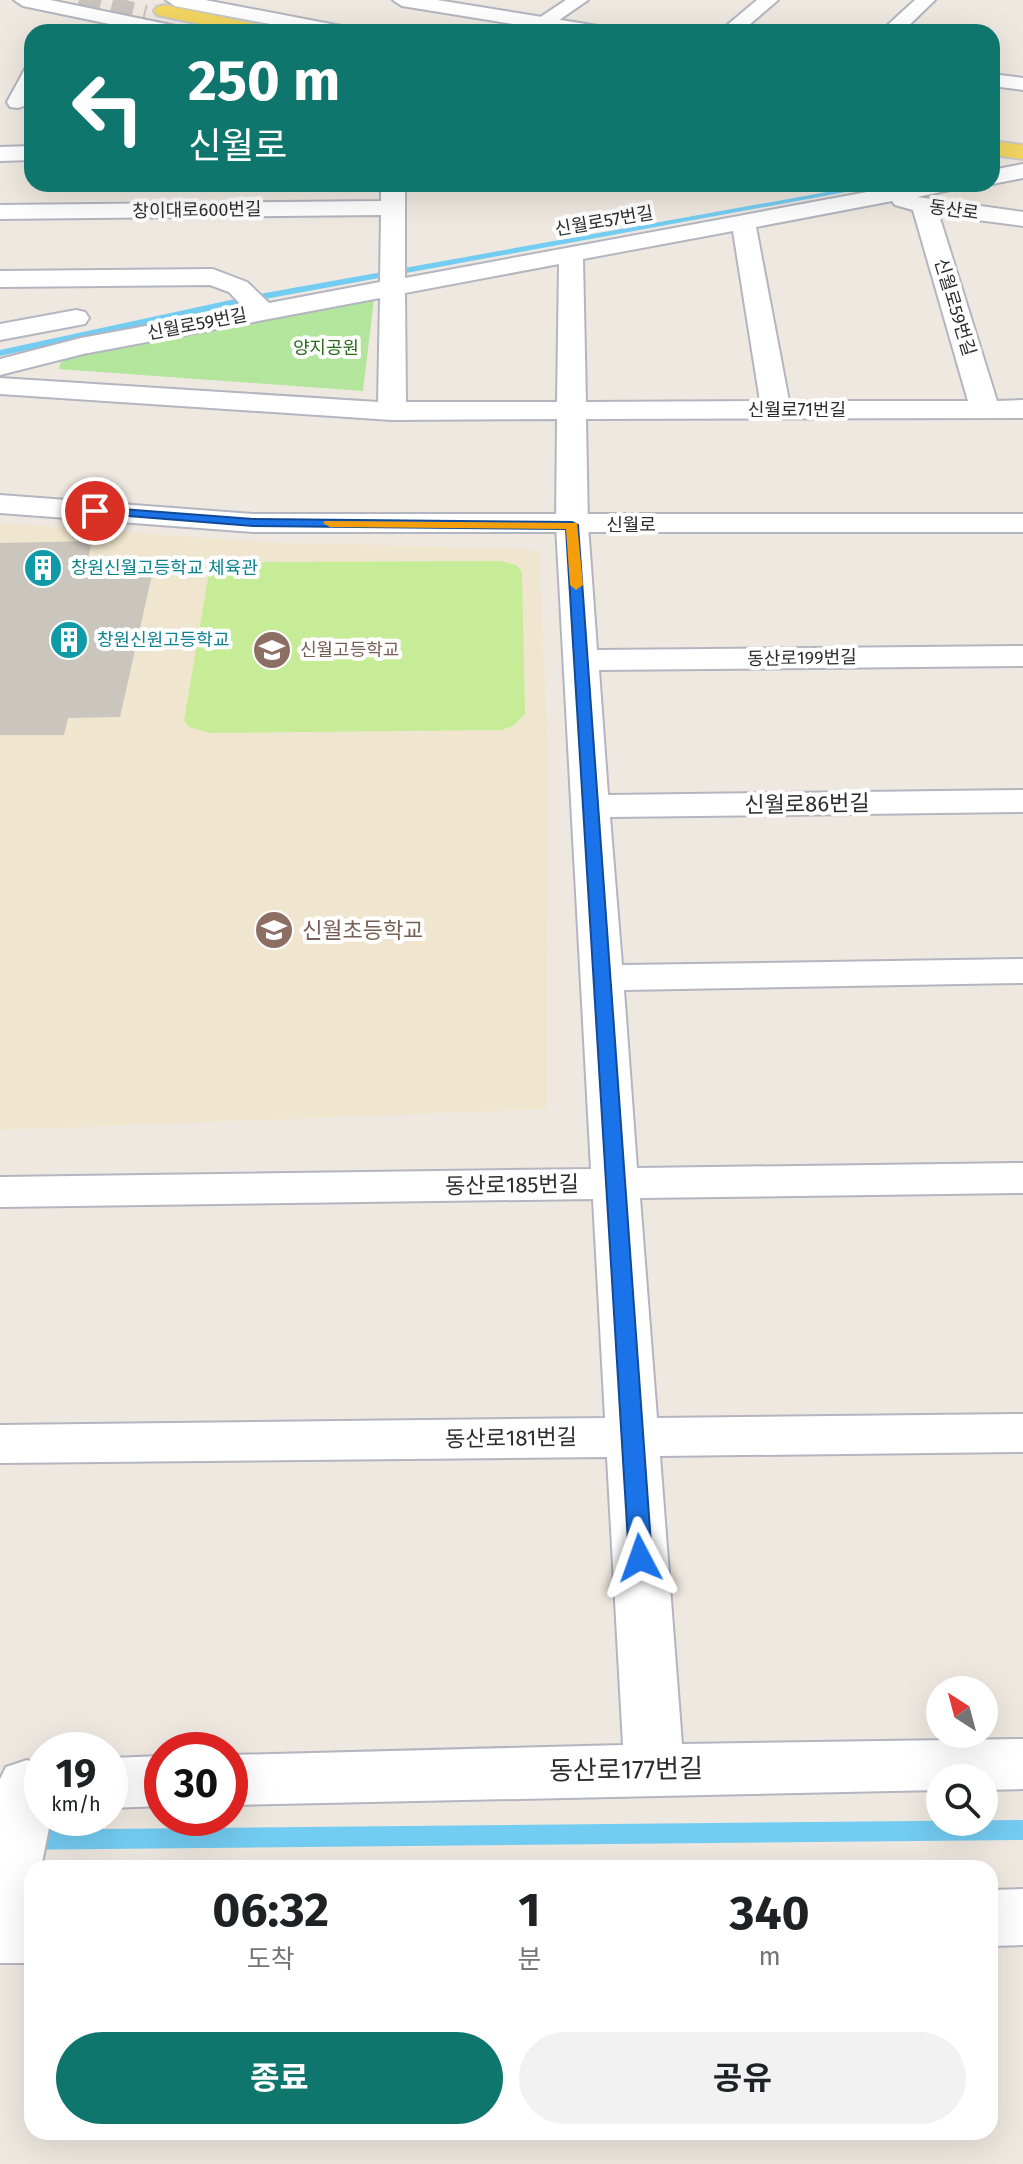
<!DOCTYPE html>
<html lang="ko">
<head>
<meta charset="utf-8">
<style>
  :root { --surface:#fff; --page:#f2f2f2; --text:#202124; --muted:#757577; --accent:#0f766e }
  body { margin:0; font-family:"Fira Sans","Noto Sans KR",sans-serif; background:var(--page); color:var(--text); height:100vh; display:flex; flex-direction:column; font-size:30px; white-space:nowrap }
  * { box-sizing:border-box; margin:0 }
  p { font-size:26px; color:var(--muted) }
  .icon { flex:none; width:44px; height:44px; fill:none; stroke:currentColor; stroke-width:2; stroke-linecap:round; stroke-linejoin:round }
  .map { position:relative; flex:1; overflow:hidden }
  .sheet { position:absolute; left:24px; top:1860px; width:974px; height:280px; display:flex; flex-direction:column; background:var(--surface); border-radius:24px; box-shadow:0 8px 32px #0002 }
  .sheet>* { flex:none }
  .banner { position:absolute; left:24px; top:24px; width:976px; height:168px; border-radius:24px; box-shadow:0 8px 32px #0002; background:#0f766e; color:#fff; overflow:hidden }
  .needle { width:52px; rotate:324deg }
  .tools { position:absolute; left:926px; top:1676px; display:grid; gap:16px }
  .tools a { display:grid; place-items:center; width:72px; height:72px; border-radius:50%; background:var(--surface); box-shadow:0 8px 32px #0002; font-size:40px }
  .speed { position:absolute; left:24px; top:1732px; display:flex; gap:16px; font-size:40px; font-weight:700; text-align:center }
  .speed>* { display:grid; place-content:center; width:104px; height:104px; border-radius:50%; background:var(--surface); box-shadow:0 8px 32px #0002; line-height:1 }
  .speed small { font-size:20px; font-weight:400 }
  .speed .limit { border:12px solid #d22; background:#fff; color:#111 }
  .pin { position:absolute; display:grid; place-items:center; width:68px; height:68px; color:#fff; margin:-34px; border:4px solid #fff; border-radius:50%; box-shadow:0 2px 8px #0007 }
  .me { position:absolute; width:88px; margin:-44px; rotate:356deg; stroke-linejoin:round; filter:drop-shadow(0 0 6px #0008) }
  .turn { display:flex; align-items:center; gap:28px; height:168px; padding:0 32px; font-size:36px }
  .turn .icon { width:104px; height:104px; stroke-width:2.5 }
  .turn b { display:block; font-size:56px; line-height:68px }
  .eta { display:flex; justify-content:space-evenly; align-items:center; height:136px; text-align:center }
  .eta b { font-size:48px; font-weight:700; line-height:56px }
  .primary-button { display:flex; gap:16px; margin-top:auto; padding:16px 32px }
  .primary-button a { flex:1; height:92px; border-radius:48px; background:var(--accent); color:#fff; font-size:32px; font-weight:700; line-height:92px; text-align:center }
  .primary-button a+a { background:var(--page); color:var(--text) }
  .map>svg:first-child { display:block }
  .education { fill:#f0e6cf }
  .green { fill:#b3e59c }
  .pitch { fill:#c6ec98 }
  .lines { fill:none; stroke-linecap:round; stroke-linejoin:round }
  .stream { fill:#73ccf1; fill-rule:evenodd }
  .building { fill:#cac6be }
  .primary-tunnel { stroke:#c7c3bc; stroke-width:22; stroke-dasharray:22 11; stroke-linecap:butt }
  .street-casing { stroke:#b3b5c0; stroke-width:4 }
  .secondary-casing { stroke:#b3b5c0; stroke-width:4 }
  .primary-casing { stroke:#c8c8c8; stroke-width:4 }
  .street { fill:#fff; fill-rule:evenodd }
  .secondary { fill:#fff; fill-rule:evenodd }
  .primary { fill:#f3d560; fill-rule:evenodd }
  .route { fill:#1a73e8; stroke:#114b97; stroke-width:2 }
  .slow { fill:#f59e0b }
  .labels { text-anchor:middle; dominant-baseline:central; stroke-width:8; stroke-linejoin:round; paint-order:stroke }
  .far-street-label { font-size:18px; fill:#2d2d2d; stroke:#fff }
  .far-park-label { font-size:18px; fill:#296d1a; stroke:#fff }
  .far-culture-label { font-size:18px; fill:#0d838f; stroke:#fff; text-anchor:start }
  .far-education-label { font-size:18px; fill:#785e54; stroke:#fff; text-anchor:start }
  .street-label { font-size:22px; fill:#2d2d2d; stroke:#fff }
  .education-label { font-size:22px; fill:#785e54; stroke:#fff; text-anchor:start }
  .near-street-label { font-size:26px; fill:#2d2d2d; stroke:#fff }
</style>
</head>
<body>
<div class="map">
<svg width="1023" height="2164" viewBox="0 0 1023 2164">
  <rect width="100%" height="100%" fill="#eee8e0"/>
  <polygon class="education" points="0,523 262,542 530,549 539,554 548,745 547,1109 0,1130"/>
  <polygon class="green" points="374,299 363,391 59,369 62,357"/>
  <polygon class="pitch" points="500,561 516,565 522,572 525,714 514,725 502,730 210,733 189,727 184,721 209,572 235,562"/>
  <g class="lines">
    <g class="stream">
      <polygon points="871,184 889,184 249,302 0,356 0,350 249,296"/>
      <polygon points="1023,1820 1023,1840 0,1850 0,1830"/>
    </g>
  </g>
  <polygon class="building" points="92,541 86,566 154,566 120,717 68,718 64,735 0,735 0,543"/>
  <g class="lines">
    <polyline class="primary-tunnel" points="79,0 145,16"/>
    <defs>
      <g id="street">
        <polygon points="393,0 437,0 598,26 608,32 562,32 402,6"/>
        <polygon points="757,0 778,0 741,32 719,32"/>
        <polygon points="915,0 935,0 902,32 880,32"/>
        <path d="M32 67C32 82 37 104 18 108L10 107 7 102 25 69Z"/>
        <polygon points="992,74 1023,78 1023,90 992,86"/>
        <polygon points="32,146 32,160 0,161 0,147"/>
        <polygon points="1023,164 1023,178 992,184 992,170"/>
        <path d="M381 184H405V278L910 184H959L955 189 917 197 1023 212V226L939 215 997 401 1023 400V418L586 419 588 525 597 650 1023 646V666L599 670 608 795 1023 790V812L610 817 622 965 1023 959V983L624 990 637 1168 1023 1163V1193L640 1198 657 1418 1023 1414V1452L660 1456 682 1744 1023 1739V1789L984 1790V1778H940V1790L230 1805V1755L623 1745 607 1457 0 1463V1425L605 1418 593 1199 0 1207V1177L591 1169 556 525 557 419 392 420 0 394V378L378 402 380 298 83 354 0 375V359L81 338 244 308 229 292 210 285 0 287V271L213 269 247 282 269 303 380 282 381 215 0 219V205L381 201ZM892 201 895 205 913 210 968 401H789L756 227ZM733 231 760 401 586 402 583 259ZM559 264 557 402H406L405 293Z"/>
        <polygon points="76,310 85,312 89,318 85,324 0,340 0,324"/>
        <polygon points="162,1756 162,1806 110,1808 110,1758"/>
        <polygon points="27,1760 42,1765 42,1818 51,1818 41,1868 32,1868 32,1963 0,1963 0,1779 6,1767"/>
        <polygon points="1023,1889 1023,1945 990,1946 990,1890"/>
      </g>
      <g id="secondary">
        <polygon points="14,0 50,0 176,26 186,32 148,32 23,6"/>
        <polygon points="166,0 205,0 341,26 351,32 311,32 175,6"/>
        <polygon points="566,0 588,0 542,32 518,32"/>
        <polygon points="0,495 253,514 1023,514 1023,532 253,532 0,513"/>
      </g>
      <g id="primary">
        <polygon points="164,5 266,26 276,32 238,32 157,15 154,11 157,7"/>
        <polygon points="992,141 1023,145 1023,159 992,155"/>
      </g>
    </defs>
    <use href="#street" class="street-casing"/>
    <use href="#secondary" class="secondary-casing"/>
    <use href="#primary" class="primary-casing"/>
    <use href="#street" class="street"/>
    <use href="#secondary" class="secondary"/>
    <use href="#primary" class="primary"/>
  </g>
  <polygon class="route" points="95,507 253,519 572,522 578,525 652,1558 648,1564 640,1566 632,1564 629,1558 566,529 253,526 91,513 89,511"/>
  <polygon class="slow" points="325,521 577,523 583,585 576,590 570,585 566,529 330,527 323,523"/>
  <defs>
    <symbol id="building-disc" viewBox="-11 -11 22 22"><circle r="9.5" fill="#0f9aa8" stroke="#fff"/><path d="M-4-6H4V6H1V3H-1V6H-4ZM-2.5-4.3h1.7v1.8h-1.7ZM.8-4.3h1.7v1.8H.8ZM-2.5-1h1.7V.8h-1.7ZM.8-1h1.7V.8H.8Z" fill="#fff"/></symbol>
    <symbol id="school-disc" viewBox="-11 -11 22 22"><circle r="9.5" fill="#8d6e63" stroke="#fff"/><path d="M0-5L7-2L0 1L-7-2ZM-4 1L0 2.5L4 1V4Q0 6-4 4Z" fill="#fff"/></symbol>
  </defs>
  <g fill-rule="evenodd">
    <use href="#building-disc" x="21" y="546" width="44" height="44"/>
    <use href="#building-disc" x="47" y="618" width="44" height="44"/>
    <use href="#school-disc" x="250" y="628" width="44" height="44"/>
    <use href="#school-disc" x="252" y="908" width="44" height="44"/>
  </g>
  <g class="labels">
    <g class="far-street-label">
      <text transform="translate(197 210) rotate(-1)">창이대로600번길</text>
      <text transform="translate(954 210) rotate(8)">동산로</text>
      <text transform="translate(604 221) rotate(-10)">신월로57번길</text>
      <text transform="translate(955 307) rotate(73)">신월로59번길</text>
      <text transform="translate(197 324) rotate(-11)">신월로59번길</text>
      <text x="797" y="410">신월로71번길</text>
      <text x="631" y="525">신월로</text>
      <text transform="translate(802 658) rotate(-1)">동산로199번길</text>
    </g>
    <g class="far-park-label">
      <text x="326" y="348">양지공원</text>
    </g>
    <g class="far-culture-label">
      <text x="71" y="568">창원신월고등학교 체육관</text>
      <text x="97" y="640">창원신원고등학교</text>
    </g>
    <g class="far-education-label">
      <text x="300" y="650">신월고등학교</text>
    </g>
    <g class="street-label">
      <text transform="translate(807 804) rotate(-1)">신월로86번길</text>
      <text transform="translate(512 1185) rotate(-1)">동산로185번길</text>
      <text transform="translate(511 1438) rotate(-1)">동산로181번길</text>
    </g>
    <g class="education-label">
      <text x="302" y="930">신월초등학교</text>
    </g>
    <g class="near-street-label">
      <text transform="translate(626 1770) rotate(-1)">동산로177번길</text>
    </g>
  </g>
</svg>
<div class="tools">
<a><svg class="needle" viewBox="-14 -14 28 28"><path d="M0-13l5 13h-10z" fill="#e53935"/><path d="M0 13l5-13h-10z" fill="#757577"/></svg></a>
<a><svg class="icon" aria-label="search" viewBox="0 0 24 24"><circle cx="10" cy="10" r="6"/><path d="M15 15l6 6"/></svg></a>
</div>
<div class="speed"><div>19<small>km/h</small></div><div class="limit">30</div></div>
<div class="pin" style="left:95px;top:511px;background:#d93025"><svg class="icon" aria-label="arrive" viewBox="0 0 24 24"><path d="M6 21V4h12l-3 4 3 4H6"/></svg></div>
<svg class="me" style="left:640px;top:1558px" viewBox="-20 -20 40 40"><path d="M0-17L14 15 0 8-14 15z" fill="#1a73e8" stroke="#fff" stroke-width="4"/></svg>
<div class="banner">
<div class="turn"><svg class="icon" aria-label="left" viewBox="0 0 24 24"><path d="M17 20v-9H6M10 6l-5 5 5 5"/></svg><div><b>250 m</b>신월로</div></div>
</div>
<section class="sheet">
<div class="eta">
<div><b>06:32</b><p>도착</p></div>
<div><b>1</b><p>분</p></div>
<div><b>340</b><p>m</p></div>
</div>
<div class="primary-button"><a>종료</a><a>공유</a></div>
</section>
</div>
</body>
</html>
